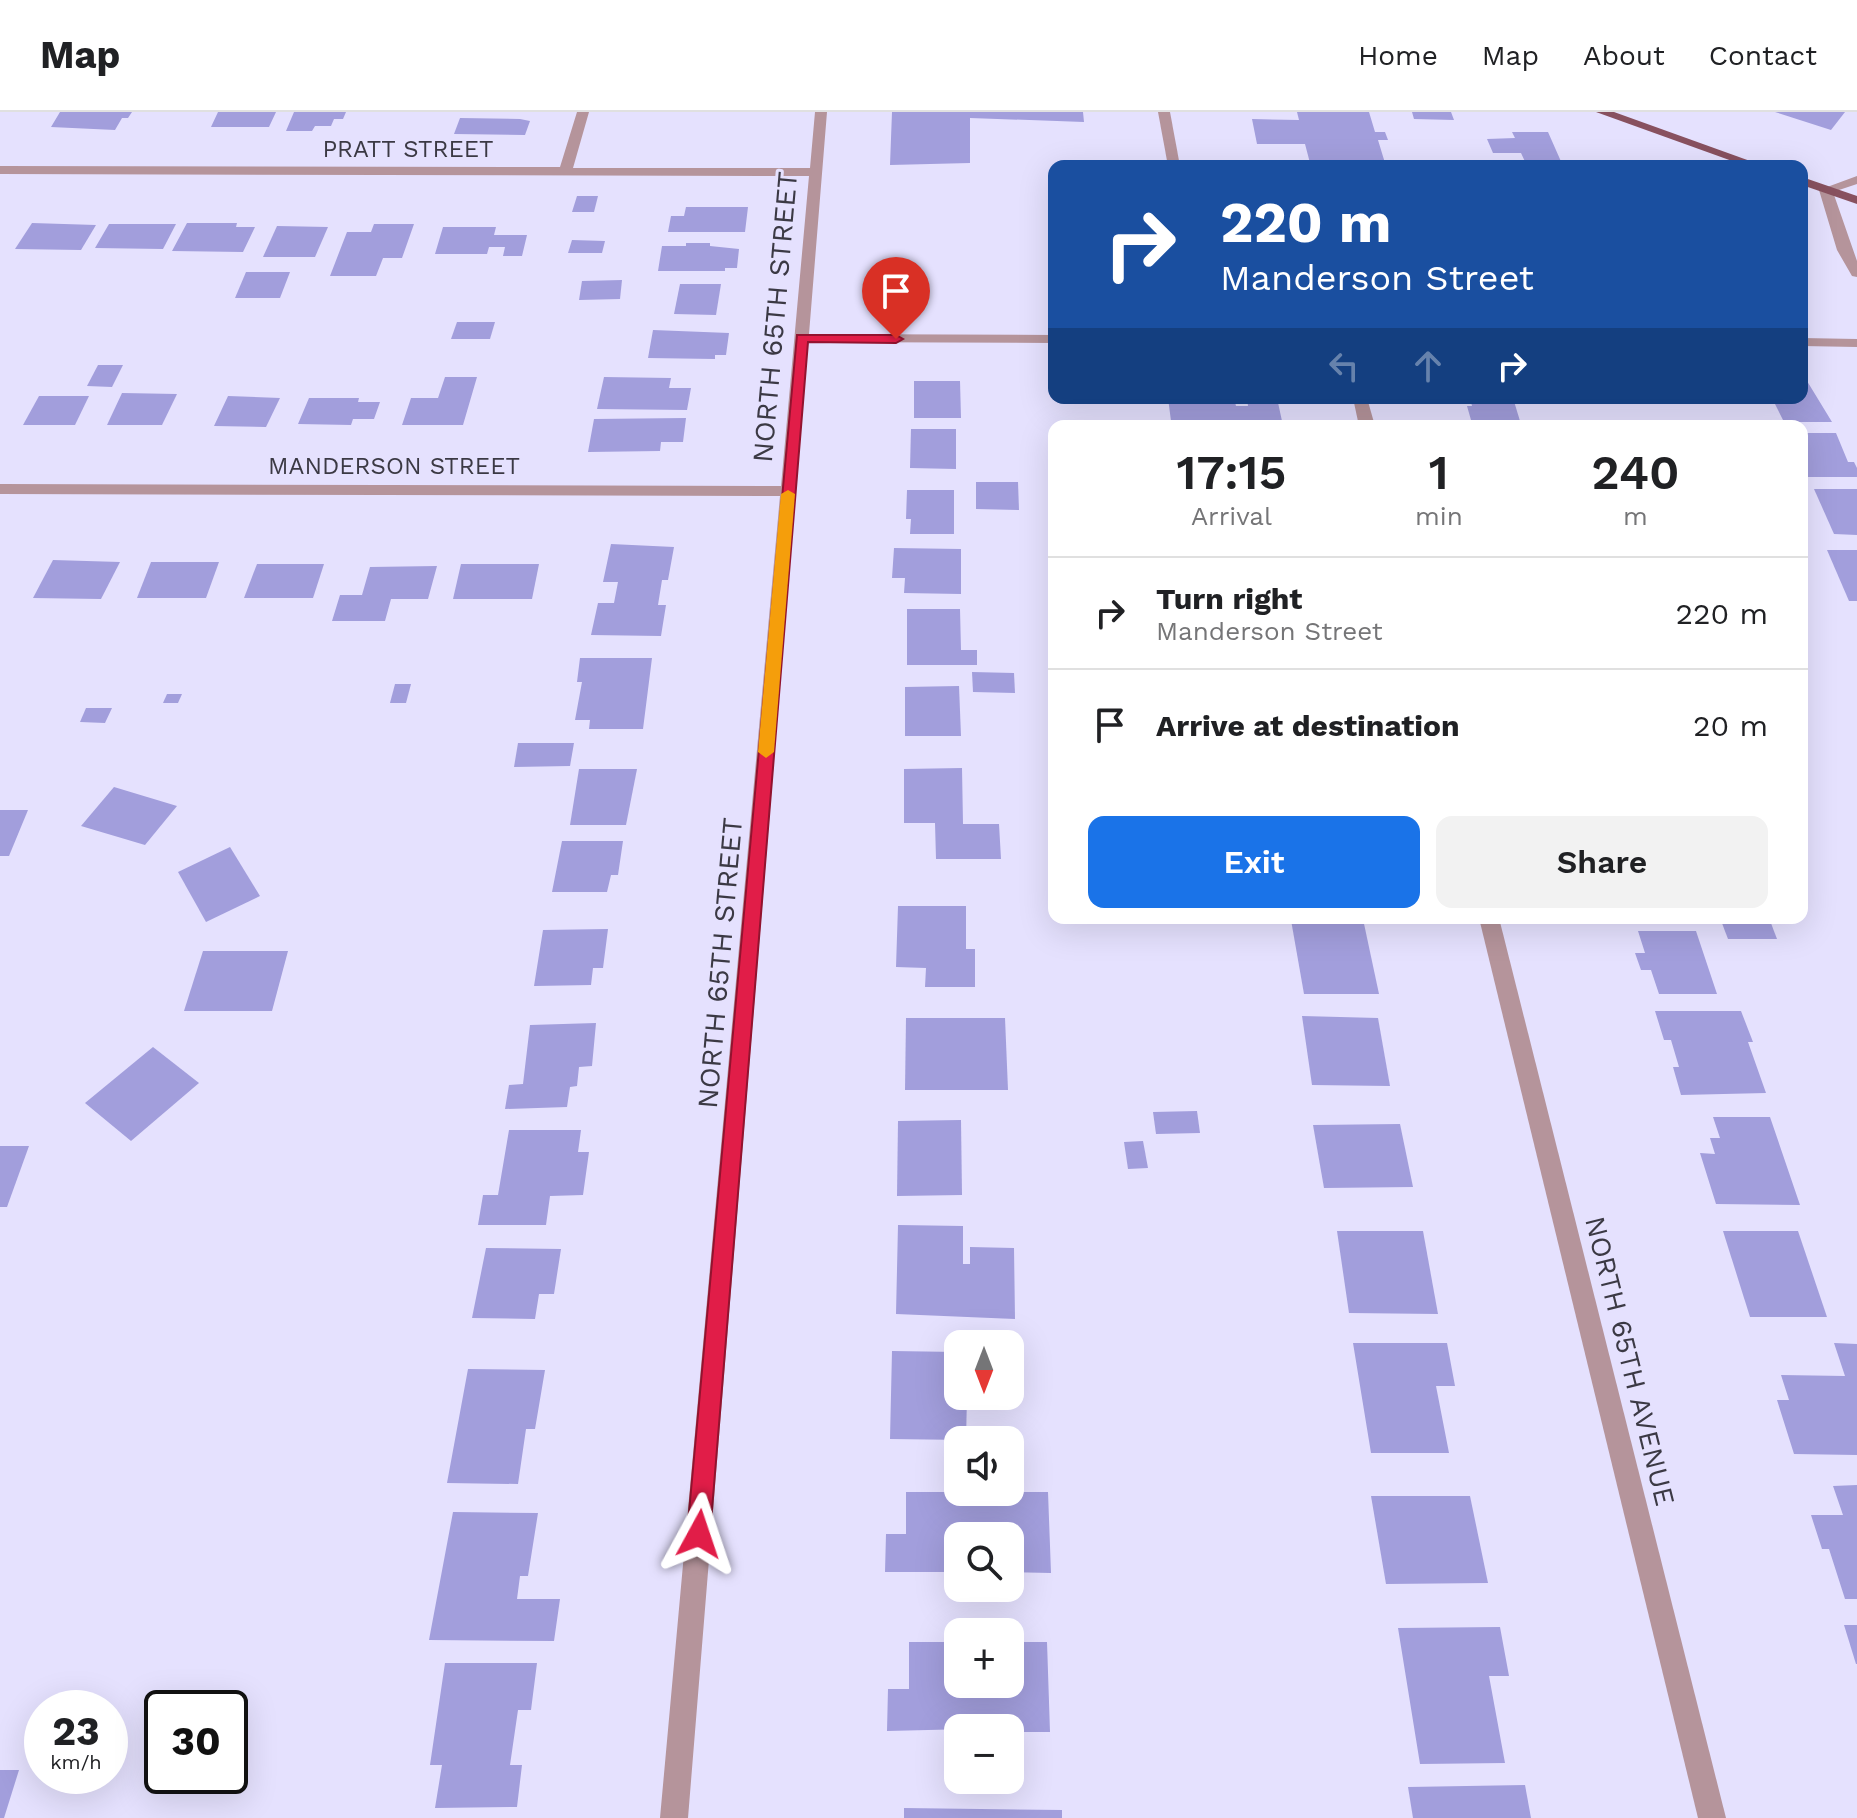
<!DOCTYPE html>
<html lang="en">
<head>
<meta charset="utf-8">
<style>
  :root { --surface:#fff; --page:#f2f2f2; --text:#202124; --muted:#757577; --line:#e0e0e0; --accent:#1a73e8 }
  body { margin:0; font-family:"Work Sans",sans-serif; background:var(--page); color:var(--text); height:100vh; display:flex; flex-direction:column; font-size:30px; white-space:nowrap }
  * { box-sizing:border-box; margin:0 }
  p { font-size:26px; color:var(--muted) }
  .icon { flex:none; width:44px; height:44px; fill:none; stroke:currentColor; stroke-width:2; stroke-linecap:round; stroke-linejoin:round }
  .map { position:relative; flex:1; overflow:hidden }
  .sheet { position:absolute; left:1048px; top:308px; width:760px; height:504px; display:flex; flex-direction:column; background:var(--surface); border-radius:16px; box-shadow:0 8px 32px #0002 }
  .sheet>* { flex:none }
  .guide { position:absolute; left:1048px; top:48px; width:760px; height:244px; border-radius:16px; box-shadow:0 8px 32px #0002; background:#1a4fa0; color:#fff; overflow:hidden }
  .needle { width:52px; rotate:180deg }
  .fabs { position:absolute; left:944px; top:1218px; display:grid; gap:16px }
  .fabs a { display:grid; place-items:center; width:80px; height:80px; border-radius:16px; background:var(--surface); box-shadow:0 8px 32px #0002; font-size:40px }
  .speed { position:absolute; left:24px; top:1578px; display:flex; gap:16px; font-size:40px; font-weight:700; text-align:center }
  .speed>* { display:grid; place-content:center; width:104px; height:104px; border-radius:50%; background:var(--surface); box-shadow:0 8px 32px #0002; line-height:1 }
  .speed small { font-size:20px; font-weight:400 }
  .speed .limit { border:4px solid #111; border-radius:12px; background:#fff; color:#111 }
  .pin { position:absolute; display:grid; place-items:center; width:68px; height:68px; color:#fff; margin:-82px -34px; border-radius:50% 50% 50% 0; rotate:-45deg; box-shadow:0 0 8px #0007 }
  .pin .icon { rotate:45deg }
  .me { position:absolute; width:88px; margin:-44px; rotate:5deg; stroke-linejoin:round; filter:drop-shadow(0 0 6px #0008) }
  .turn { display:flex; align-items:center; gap:28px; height:168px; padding:0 40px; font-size:36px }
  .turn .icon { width:104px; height:104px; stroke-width:2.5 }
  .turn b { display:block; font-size:56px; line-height:68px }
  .lanes { display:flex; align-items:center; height:76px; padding:0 40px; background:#0003; justify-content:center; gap:40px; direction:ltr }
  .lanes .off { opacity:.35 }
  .eta { display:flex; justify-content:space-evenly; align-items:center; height:136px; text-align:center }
  .eta b { font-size:48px; font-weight:600; line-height:56px }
  .button { display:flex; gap:16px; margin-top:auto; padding:16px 40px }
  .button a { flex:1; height:92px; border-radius:16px; background:var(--accent); color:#fff; font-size:32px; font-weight:600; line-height:92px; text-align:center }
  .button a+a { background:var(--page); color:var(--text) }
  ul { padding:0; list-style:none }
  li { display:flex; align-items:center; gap:24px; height:112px; padding:0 40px; border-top:2px solid var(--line) }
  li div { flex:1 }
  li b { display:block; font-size:30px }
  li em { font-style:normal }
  header { display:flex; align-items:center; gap:48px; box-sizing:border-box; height:112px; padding:0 40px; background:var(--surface); border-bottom:2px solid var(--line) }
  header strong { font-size:38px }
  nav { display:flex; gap:44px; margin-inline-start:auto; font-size:28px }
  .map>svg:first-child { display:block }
  .building { fill:#a29edc }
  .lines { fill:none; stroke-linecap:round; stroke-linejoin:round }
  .minor { fill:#b5949b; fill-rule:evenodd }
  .primary { fill:#88515f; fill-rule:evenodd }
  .route { fill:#e11d48; stroke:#92132f; stroke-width:2 }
  .slow { fill:#f59e0b }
  .labels { text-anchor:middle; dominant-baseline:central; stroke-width:6; stroke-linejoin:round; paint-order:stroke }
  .far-street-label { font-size:24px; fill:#3b3944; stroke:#e5e1fe }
  .street-label { font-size:28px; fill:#3b3944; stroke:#e5e1fe }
</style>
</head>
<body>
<header>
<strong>Map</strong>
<nav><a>Home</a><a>Map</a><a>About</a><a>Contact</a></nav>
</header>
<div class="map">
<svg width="1857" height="1706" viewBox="0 0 1857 1706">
  <rect width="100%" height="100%" fill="#e5e1fe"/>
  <g class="building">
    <polygon points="60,0 132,0 128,6 122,6 115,18 51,15"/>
    <polygon points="218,0 276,0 269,15 211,15"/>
    <polygon points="294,0 346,0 343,7 334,7 331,14 315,14 312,19 286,19"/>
    <polygon points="892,0 1083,0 1084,10 970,6 970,51 890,53"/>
    <polygon points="1297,0 1369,0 1375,20 1385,20 1388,28 1378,28 1385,51 1310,51 1305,32 1257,32 1252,7 1299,8"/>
    <polygon points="1412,0 1451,0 1454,8 1414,7"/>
    <polygon points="1775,0 1845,0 1831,18"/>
    <polygon points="460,6 520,7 530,9 525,23 454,22"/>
    <polygon points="1512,20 1548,20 1563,54 1527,54 1521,41 1493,41 1487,27 1515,26"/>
    <polygon points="577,84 598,84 594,100 572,100"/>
    <polygon points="686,95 748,95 745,120 668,120 671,104 684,104"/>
    <polygon points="32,111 96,113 81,138 15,137"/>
    <polygon points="187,111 237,111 236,115 255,115 243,140 172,139"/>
    <polygon points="109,112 176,112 163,137 95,136"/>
    <polygon points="374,112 414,112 402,146 383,146 376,164 330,164 347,120 371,120"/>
    <polygon points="277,114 328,115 315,145 263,145"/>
    <polygon points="443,115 496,115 494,123 527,123 522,144 503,144 505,135 489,135 487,142 435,142"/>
    <polygon points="572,128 605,129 602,141 568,141"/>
    <polygon points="686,131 710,131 710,134 739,137 737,156 725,156 725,159 658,159 662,134 686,134"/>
    <polygon points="246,160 290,160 280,186 235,186"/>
    <polygon points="622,168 620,187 579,188 582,169"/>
    <polygon points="680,172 721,172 716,203 674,202"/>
    <polygon points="457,210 495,210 490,227 451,227"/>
    <polygon points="653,218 729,221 726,243 715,243 715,247 648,246"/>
    <polygon points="98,253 123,253 112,275 87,274"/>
    <polygon points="445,265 477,265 463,313 402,313 411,286 438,286"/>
    <polygon points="604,265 671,266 669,276 691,276 687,298 597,297"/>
    <polygon points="914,269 960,269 961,306 914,306"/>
    <polygon points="1802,269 1807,269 1832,310 1784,310 1772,286 1802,286"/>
    <polygon points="122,281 177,282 162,313 107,313"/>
    <polygon points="39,284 89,284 75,313 23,313"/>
    <polygon points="228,284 280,286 266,315 214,314"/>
    <polygon points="309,286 359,286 358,290 380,290 374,307 353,307 351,313 298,312"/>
    <polygon points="1168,286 1234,286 1236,294 1248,294 1247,286 1277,286 1282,309 1171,309"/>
    <polygon points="1470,286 1513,286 1520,309 1471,308 1467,294 1472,294"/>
    <polygon points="686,306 683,330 661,330 660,339 588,340 594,307"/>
    <polygon points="911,317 956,317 956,357 910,356"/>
    <polygon points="1802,321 1836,321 1848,350 1854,350 1857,356 1857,365 1802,365"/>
    <polygon points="976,370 1018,370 1019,398 976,397"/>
    <polygon points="1814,377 1857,377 1857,423 1834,422"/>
    <polygon points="907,378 954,378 954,422 910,422 911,407 906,407"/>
    <polygon points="611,432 674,435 668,468 662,468 658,493 666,493 661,524 591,523 598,491 614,491 618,470 603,470"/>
    <polygon points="894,436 961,437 961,482 904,481 905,466 892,466"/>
    <polygon points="1827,438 1857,438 1857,489 1849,489"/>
    <polygon points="53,448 120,450 101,487 33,486"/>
    <polygon points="151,450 219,450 206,486 137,486"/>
    <polygon points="257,452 324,452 313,486 244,486"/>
    <polygon points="461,452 539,452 532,487 453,487"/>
    <polygon points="437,454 428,487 391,487 385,509 332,509 340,483 362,483 370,455"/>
    <polygon points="907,497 960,497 961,538 977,538 977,553 907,553"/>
    <polygon points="580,546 652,546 643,617 589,617 590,608 575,608 582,570 577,570"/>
    <polygon points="972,560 1014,561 1015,581 973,580"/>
    <polygon points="395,572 411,572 406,591 390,591"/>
    <polygon points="959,574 961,624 905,624 905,575"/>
    <polygon points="167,582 182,582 178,591 163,591"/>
    <polygon points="86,596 112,596 105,611 80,610"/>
    <polygon points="518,631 574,631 570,654 514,655"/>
    <polygon points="962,656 963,712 999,712 1001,747 936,747 935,711 904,711 904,657"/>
    <polygon points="579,657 637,657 626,713 570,713"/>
    <polygon points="114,675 177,694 145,733 81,714"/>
    <polygon points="0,698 28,698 9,744 0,744"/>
    <polygon points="562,729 623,729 618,763 611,763 607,780 552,780"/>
    <polygon points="230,735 260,784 206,810 178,760"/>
    <polygon points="898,794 966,794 966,837 975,837 975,875 925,875 926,856 896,855"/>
    <polygon points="1720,806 1769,806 1777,827 1728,827"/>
    <polygon points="1363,807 1379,882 1304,882 1291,808"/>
    <polygon points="608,817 603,856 593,856 591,873 534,874 543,818"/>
    <polygon points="1638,819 1696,819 1717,882 1659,882 1651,858 1641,858 1635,841 1645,841"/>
    <polygon points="203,839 288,839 272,899 184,899"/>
    <polygon points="1655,899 1741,899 1753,930 1748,930 1766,981 1681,983 1673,955 1679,955 1671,928 1664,928"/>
    <polygon points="1302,904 1378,906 1390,974 1312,973"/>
    <polygon points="906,906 1005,906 1008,978 905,978"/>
    <polygon points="596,911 592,954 579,955 577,974 570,975 567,995 505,997 509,973 523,972 530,913"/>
    <polygon points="153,935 199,971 131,1029 85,991"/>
    <polygon points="1197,999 1200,1021 1156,1022 1153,1000"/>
    <polygon points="1713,1005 1770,1005 1800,1093 1716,1092 1700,1041 1715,1042 1710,1026 1720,1026"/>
    <polygon points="961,1008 962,1083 897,1084 898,1009"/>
    <polygon points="1400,1012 1413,1075 1324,1076 1313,1013"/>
    <polygon points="509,1018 581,1018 578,1040 589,1040 583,1083 550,1084 546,1113 478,1113 483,1083 498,1083"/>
    <polygon points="1143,1029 1148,1056 1128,1057 1124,1030"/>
    <polygon points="0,1034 29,1034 7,1095 0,1095"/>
    <polygon points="898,1113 963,1114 963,1152 970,1152 970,1135 1014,1136 1015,1207 896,1202"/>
    <polygon points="1337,1119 1423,1119 1438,1202 1349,1201"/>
    <polygon points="1723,1119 1798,1119 1827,1205 1750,1205"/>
    <polygon points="486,1136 561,1137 554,1182 539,1182 535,1207 472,1206"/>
    <polygon points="1353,1231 1447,1231 1455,1274 1436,1274 1449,1341 1371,1341"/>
    <polygon points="1834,1231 1857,1232 1857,1343 1794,1342 1777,1288 1789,1288 1781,1263 1845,1264"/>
    <polygon points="892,1239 958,1240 958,1284 967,1284 966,1328 890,1327"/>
    <polygon points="468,1257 545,1258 535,1317 526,1317 518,1372 447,1371"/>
    <polygon points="1857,1373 1857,1487 1845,1487 1829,1437 1822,1437 1811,1403 1843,1403 1833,1374"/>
    <polygon points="906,1380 1048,1380 1051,1461 1010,1460 1010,1424 958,1424 958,1460 885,1460 886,1422 906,1422"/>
    <polygon points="1371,1384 1470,1384 1488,1471 1386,1472"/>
    <polygon points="453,1400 538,1401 528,1464 520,1464 517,1487 560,1487 554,1529 429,1528"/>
    <polygon points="1844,1513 1857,1513 1857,1552 1856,1552"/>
    <polygon points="1500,1515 1509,1564 1489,1564 1505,1651 1420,1652 1398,1516"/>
    <polygon points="909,1530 958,1530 958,1572 1010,1572 1010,1530 1047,1530 1050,1620 1010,1620 1010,1616 887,1619 888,1577 909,1577"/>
    <polygon points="445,1551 537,1551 531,1598 518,1598 510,1653 522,1653 517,1695 435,1696 442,1653 430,1653"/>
    <polygon points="0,1658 19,1658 4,1706 0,1706"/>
    <polygon points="1525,1673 1531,1706 1413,1706 1408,1675"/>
    <polygon points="904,1696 1062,1698 1062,1706 904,1706"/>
  </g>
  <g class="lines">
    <g class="minor">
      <polygon points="577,0 589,0 573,56 810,56 815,0 827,0 809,222 1054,223 1054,231 808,230 688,1706 660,1706 780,384 0,382 0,372 781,374 809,64 0,62 0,54 560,55"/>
      <polygon points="1158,0 1170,0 1180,54 1168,54"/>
      <polygon points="1857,64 1857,72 1833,80 1857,149 1857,165 1852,164 1837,138 1819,78"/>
      <polygon points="1802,226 1857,227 1857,235 1802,234"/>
      <polygon points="1353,286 1367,286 1375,314 1359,314"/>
      <polygon points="1479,806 1499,806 1726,1706 1698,1706"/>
    </g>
    <g class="primary">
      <polygon points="1596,0 1614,0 1764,54 1746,54"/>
      <polygon points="1802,65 1857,84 1857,92 1802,73"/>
    </g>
  </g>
  <polygon class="route" points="797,223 896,223 903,227 896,231 808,230 710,1422 707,1430 699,1433 691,1430 687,1422"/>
  <polygon class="slow" points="788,378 795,382 774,640 766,646 758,640 781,382"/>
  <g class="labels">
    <g class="far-street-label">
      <text x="408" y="37">PRATT STREET</text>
      <text x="394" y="354">MANDERSON STREET</text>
    </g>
    <g class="street-label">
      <text transform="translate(775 205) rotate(-85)">NORTH 65TH STREET</text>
      <text transform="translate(720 851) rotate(-85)">NORTH 65TH STREET</text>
      <text transform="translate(1630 1249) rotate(76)">NORTH 65TH AVENUE</text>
    </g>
  </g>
</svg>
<div class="fabs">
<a><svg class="needle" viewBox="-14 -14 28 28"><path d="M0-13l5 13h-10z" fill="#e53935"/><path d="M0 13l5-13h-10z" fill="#757577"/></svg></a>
<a><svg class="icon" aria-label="sound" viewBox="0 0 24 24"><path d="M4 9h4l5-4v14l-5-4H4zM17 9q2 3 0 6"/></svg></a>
<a><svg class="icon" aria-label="search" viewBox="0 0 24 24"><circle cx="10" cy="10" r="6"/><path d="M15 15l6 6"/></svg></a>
<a>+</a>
<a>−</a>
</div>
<div class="speed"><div>23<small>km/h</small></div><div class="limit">30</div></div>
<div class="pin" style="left:896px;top:227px;background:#d93025"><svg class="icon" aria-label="arrive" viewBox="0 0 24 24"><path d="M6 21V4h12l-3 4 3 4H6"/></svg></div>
<svg class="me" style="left:699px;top:1422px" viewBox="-20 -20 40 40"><path d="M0-17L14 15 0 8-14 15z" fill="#e11d48" stroke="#fff" stroke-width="4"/></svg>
<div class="guide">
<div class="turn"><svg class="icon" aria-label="right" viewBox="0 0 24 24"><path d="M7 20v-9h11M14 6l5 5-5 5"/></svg><div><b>220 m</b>Manderson Street</div></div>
<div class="lanes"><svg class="icon off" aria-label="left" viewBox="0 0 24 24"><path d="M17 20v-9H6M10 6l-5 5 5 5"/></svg><svg class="icon off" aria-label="ahead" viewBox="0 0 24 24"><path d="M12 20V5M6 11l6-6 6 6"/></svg><svg class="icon" aria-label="right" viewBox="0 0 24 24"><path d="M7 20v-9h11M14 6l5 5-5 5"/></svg></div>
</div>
<section class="sheet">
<div class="eta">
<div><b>17:15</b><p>Arrival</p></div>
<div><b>1</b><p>min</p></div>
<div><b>240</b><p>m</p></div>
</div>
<ul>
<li><svg class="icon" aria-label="right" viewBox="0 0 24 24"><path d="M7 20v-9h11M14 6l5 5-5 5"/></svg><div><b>Turn right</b><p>Manderson Street</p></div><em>220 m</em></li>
<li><svg class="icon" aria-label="arrive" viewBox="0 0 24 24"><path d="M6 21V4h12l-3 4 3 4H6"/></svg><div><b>Arrive at destination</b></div><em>20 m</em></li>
</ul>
<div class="button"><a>Exit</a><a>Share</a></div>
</section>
</div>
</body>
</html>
